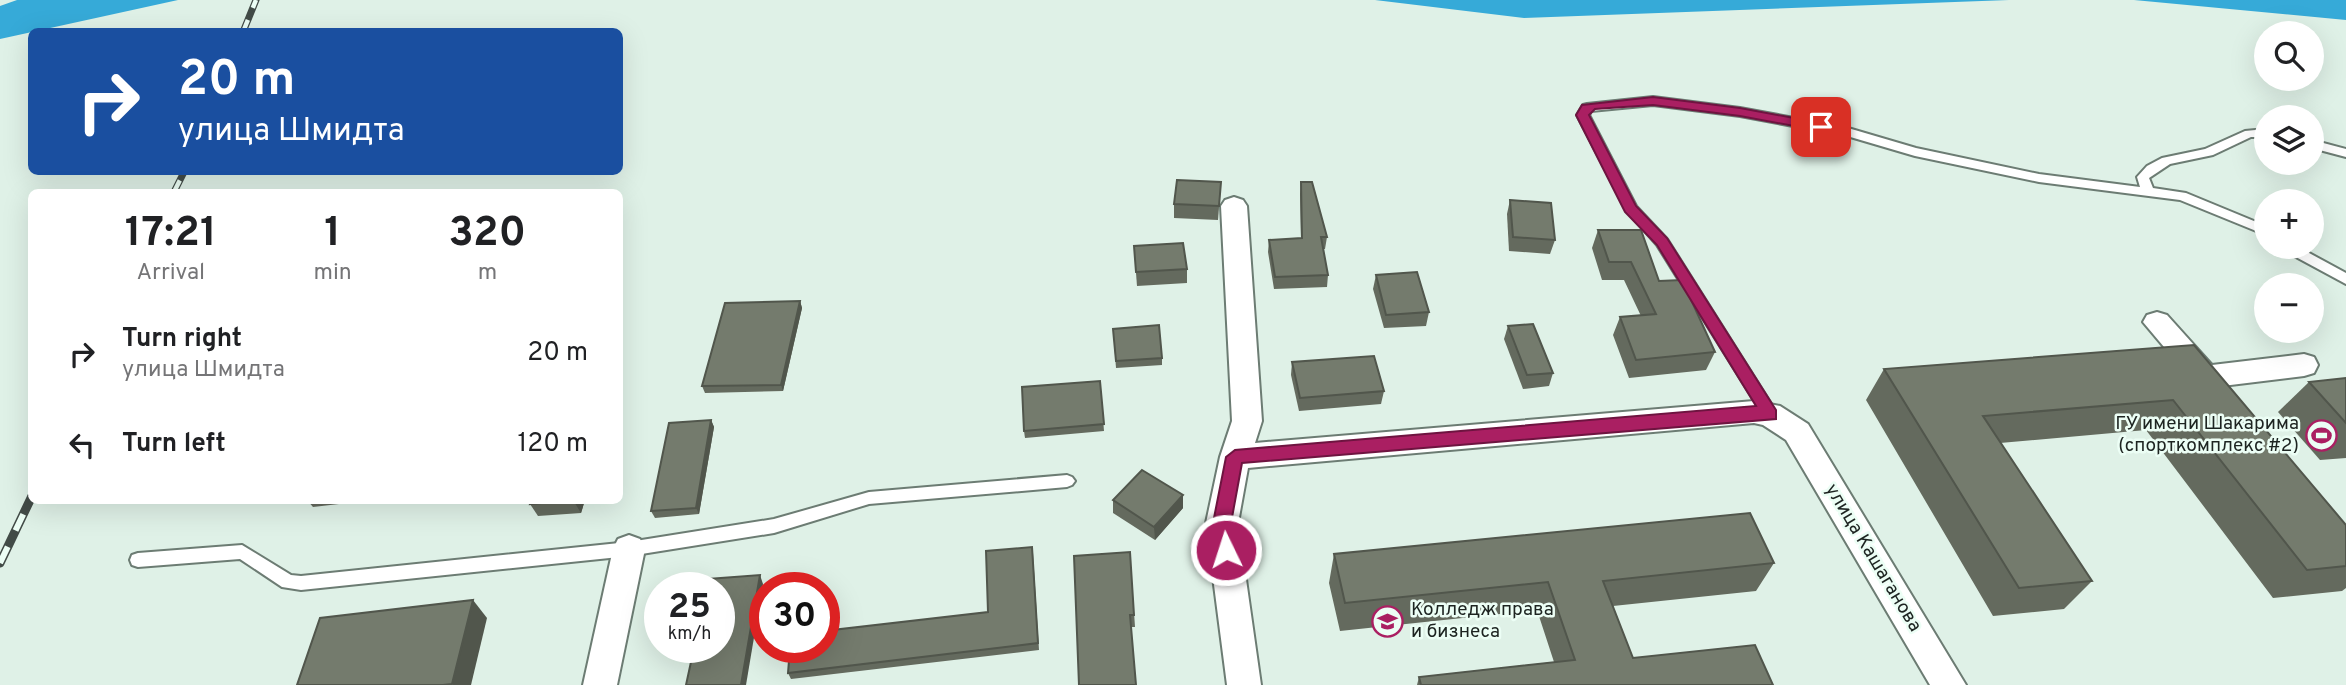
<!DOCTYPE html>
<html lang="en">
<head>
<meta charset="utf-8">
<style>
  :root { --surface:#fff; --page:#f2f2f2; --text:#202124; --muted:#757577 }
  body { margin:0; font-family:Overpass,sans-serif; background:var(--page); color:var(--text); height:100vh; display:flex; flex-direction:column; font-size:26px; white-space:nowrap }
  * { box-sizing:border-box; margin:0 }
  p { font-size:23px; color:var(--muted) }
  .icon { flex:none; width:38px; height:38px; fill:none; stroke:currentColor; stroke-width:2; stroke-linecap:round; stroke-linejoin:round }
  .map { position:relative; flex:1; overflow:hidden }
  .panel { position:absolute; left:28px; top:189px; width:595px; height:315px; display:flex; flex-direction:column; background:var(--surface); border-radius:10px; box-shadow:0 7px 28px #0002 }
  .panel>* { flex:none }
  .hud { position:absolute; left:28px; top:28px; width:595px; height:147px; border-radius:10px; box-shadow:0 7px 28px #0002; background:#1a4fa0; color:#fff; overflow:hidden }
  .buttons { position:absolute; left:2254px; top:21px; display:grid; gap:14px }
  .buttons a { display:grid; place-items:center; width:70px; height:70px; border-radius:50%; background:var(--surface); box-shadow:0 7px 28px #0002; font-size:35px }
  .speed { position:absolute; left:644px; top:572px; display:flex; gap:14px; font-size:35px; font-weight:700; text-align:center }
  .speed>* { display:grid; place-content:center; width:91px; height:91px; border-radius:50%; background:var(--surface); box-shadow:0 7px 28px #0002; line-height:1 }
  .speed small { font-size:18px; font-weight:400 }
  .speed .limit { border:10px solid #d22; background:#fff; color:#111 }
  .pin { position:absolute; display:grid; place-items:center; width:60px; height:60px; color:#fff; margin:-30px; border-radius:14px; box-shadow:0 4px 10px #0006 }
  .me { position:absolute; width:77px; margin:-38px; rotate:356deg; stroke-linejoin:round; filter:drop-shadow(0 0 5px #0008) }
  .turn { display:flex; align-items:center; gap:24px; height:147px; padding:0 35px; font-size:32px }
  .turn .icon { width:91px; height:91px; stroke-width:2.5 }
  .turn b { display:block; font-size:49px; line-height:60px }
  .eta { display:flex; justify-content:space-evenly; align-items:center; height:119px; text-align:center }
  .eta b { font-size:42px; font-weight:700; line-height:49px }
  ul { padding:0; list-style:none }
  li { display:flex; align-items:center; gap:21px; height:91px; padding:0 35px }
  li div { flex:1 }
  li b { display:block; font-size:26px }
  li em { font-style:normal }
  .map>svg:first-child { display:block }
  .water { fill:#36aad8 }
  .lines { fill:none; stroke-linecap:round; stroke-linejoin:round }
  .service-casing { stroke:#6c7c73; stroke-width:4 }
  .minor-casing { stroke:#6c7c73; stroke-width:4 }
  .service { fill:#fff; fill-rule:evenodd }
  .minor { fill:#fff; fill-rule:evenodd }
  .rail-far1-casing { stroke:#424b47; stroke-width:7 }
  .rail-casing { stroke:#424b47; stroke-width:9 }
  .rail-far1 { stroke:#ecfef5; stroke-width:4.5; stroke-dasharray:13; stroke-linecap:butt }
  .rail { stroke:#ecfef5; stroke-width:6; stroke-dasharray:18; stroke-linecap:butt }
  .wall { fill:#646a5e }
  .shaded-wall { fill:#51564c }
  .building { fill:#747b6d; stroke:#51564c; stroke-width:2 }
  .route { fill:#aa1f62; stroke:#6e1440; stroke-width:2 }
  .labels { text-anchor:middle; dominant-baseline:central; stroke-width:5; stroke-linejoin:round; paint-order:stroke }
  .poi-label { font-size:19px; fill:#1d2421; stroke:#ecfef5; text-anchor:end }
  .street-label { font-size:19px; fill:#1d2421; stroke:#ecfef5 }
</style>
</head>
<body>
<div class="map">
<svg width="2346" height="685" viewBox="0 0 2346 685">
  <rect width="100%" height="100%" fill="#dff1e7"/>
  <g class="water">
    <polygon points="17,0 178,0 0,39 0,6"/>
    <polygon points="1375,0 2009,0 1524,18"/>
    <polygon points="2134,0 2346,0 2346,20"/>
  </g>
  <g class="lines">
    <defs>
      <g id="service">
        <polygon points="1653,97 1740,108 1848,128 1916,148 2039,174 2140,187 2137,177 2147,166 2162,158 2205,149 2245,131 2266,129 2266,137 2251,137 2213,155 2170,164 2149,178 2153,188 2186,193 2266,226 2266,235 2180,200 2039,182 1915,156 1847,136 1740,116 1653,105 1591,111 1589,115 1636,206 1667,239 1775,410 1777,414 1775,418 1765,418 1657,245 1627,211 1577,115 1583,105 1587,104"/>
        <polygon points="2312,140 2346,149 2346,157 2312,148"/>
        <polygon points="2281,247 2298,247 2346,273 2346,284 2283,250"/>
        <polygon points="1067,475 1072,477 1075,481 1072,485 1067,487 869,504 774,533 629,556 301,590 282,587 240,559 138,567 132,565 130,560 132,555 138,553 242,545 291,575 301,576 629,542 774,519 869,492"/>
      </g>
      <g id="minor">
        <polygon points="1234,197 1243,200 1247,206 1262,421 1255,443 1754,401 1780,406 1808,424 1966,685 1930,685 1786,440 1763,425 1754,423 1248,468 1238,523 1261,685 1227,685 1206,523 1220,457 1232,421 1221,206 1225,200"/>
        <polygon points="2157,312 2167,315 2212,365 2304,354 2314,357 2318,365 2314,373 2304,376 2206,388 2196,385 2143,322 2147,315"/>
        <polygon points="629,535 640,539 645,549 617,685 583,685 613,549 618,539"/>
      </g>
    </defs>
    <use href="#service" class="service-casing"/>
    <use href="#minor" class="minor-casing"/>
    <use href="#service" class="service"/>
    <use href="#minor" class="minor"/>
    <defs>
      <g id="rail-far1">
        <polyline points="243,32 256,0"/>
        <polyline points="174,192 184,172"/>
      </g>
      <polyline id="rail" points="0,563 32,496"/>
    </defs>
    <use href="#rail-far1" class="rail-far1-casing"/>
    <use href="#rail" class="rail-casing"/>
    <use href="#rail-far1" class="rail-far1"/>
    <use href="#rail" class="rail"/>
  </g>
  <g class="wall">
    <polygon points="1221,182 1218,220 1174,218 1174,204"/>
    <polygon points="1301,182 1327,237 1325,249 1323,249 1328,275 1327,287 1274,289 1268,252 1269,240 1301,238 1300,194"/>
    <polygon points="1510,200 1555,240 1550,254 1509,251 1507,214"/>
    <polygon points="1598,230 1659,281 1715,352 1706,370 1629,378 1613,335 1620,317 1641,316 1624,280 1602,280 1592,248"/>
    <polygon points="1134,246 1187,269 1187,283 1137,286"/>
    <polygon points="1376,275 1429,312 1426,326 1384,328 1373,289"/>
    <polygon points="800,301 802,308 783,391 705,393 702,386"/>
    <polygon points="1508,326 1553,373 1549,386 1523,389 1504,339"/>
    <polygon points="1113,329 1162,358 1162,365 1116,368"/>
    <polygon points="2194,345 2346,525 2346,588 2342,591 2273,598 2146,430 2000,443 2092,581 2064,609 1993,616 1866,400 1884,369"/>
    <polygon points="1292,362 1384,391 1381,404 1299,411 1291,375"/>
    <polygon points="2346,378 2346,458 2320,460 2278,412 2309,382"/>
    <polygon points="1100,381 1104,431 1025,438 1024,431"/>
    <polygon points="711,420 714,427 699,514 655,518 651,511"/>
    <polygon points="307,500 366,500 365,501 313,507"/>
    <polygon points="531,500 585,500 581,513 538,516 530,504"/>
    <polygon points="1113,500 1183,508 1155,540 1113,513"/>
    <polygon points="1130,552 1135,627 1131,627 1079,685"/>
    <polygon points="1033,553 1039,650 791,679 788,673 988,612"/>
    <polygon points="1334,554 1774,563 1756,591 1613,606 1633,658 1773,685 1417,685 1419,677 1554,662 1537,610 1340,631 1329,583"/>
  </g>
  <g class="shaded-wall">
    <polygon points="800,301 802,308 783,391 781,385"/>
    <polygon points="711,420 714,427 699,514 696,508"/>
    <polygon points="1183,495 1183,508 1155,540 1154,527"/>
    <polygon points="573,500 585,500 581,513"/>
    <polygon points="760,575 763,584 746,685 741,685"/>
    <polygon points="473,600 487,618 471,685 453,685 452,684"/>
  </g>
  <g class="building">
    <polygon points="1177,180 1221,182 1219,206 1174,204"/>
    <polygon points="1301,182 1312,182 1327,237 1321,237 1328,275 1275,277 1269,240 1302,238"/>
    <polygon points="1510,200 1551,203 1555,240 1513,237"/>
    <polygon points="1598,230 1641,230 1659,281 1682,280 1715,352 1636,360 1620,317 1656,314 1631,262 1609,262"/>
    <polygon points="1183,243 1187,269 1136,272 1134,246"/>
    <polygon points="1417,272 1429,312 1386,315 1376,275"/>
    <polygon points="800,301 781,385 702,386 725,303"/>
    <polygon points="1533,324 1553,373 1527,375 1508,326"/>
    <polygon points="1159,325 1162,358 1116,361 1113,329"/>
    <polygon points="2194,345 2346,525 2346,566 2307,570 2173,400 1983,416 2092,581 2019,588 1884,369"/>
    <polygon points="1374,356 1384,391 1300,398 1292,362"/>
    <polygon points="2346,378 2346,423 2309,382"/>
    <polygon points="1100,381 1104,424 1024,431 1022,387"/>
    <polygon points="711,420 696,508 651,511 669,423"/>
    <polygon points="1142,470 1183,495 1154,527 1113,500"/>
    <polygon points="531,500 572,500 530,504"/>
    <polygon points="1750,513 1774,563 1603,581 1633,658 1755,645 1773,685 1421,685 1419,677 1575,660 1548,582 1345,603 1334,554"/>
    <polygon points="1032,547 1038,643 788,673 790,648 824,648 824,631 988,612 986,551"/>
    <polygon points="1130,552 1134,615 1130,615 1136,685 1079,685 1074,556"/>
    <polygon points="760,575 741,685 686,685 694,648 719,648 719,588 706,588 708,579"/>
    <polygon points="473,600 452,684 443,685 297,685 320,618"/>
  </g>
  <polygon class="route" points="1653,97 1740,108 1821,123 1828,127 1821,131 1740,116 1653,105 1595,109 1589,115 1636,206 1667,238 1776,410 1776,419 1242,463 1231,523 1235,550 1232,556 1219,556 1213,523 1226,457 1235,450 1756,406 1657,245 1625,212 1576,115 1582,105"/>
  <defs>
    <symbol id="stadium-ring" viewBox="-11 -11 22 22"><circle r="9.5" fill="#ecfef5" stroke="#aa1f62" stroke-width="1.5"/><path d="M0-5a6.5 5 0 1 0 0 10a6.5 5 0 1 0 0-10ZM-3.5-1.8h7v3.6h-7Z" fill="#aa1f62"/></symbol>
    <symbol id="university-ring" viewBox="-11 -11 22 22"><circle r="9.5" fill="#ecfef5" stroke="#aa1f62" stroke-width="1.5"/><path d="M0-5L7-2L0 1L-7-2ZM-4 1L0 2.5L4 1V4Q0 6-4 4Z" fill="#aa1f62"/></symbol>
  </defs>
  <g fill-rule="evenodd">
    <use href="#stadium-ring" x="2304" y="418" width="35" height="35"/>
    <use href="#university-ring" x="1370" y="604" width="35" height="35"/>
  </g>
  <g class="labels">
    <g class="poi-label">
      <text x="2299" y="424">ГУ имени Шакарима<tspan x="2299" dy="22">(спорткомплекс #2)</tspan></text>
      <text x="1411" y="610" text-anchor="start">Колледж права<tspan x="1411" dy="22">и бизнеса</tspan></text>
    </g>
    <g class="street-label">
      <text transform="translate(1873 558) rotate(59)">улица Кашаганова</text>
    </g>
  </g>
</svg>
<div class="buttons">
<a><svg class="icon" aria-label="search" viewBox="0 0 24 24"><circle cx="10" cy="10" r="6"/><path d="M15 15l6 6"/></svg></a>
<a><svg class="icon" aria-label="layers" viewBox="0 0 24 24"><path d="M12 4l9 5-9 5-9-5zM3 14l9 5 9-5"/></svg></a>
<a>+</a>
<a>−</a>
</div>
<div class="speed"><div>25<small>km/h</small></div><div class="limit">30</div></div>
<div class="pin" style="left:1821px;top:127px;background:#d93025"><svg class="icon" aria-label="arrive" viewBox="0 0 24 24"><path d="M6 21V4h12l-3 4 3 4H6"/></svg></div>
<svg class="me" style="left:1226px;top:550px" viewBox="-20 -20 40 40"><circle r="17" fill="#aa1f62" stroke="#fff" stroke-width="3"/><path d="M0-11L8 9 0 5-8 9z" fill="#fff"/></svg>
<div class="hud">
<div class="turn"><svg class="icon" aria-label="right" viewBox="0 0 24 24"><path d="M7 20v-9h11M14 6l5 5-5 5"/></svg><div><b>20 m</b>улица Шмидта</div></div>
</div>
<section class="panel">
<div class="eta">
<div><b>17:21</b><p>Arrival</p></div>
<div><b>1</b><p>min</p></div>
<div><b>320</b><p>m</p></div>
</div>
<ul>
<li><svg class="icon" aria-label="right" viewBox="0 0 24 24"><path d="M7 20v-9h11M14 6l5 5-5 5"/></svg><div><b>Turn right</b><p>улица Шмидта</p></div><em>20 m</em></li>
<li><svg class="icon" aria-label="left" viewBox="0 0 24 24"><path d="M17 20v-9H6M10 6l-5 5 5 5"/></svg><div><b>Turn left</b></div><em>120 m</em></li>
</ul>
</section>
</div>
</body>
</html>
